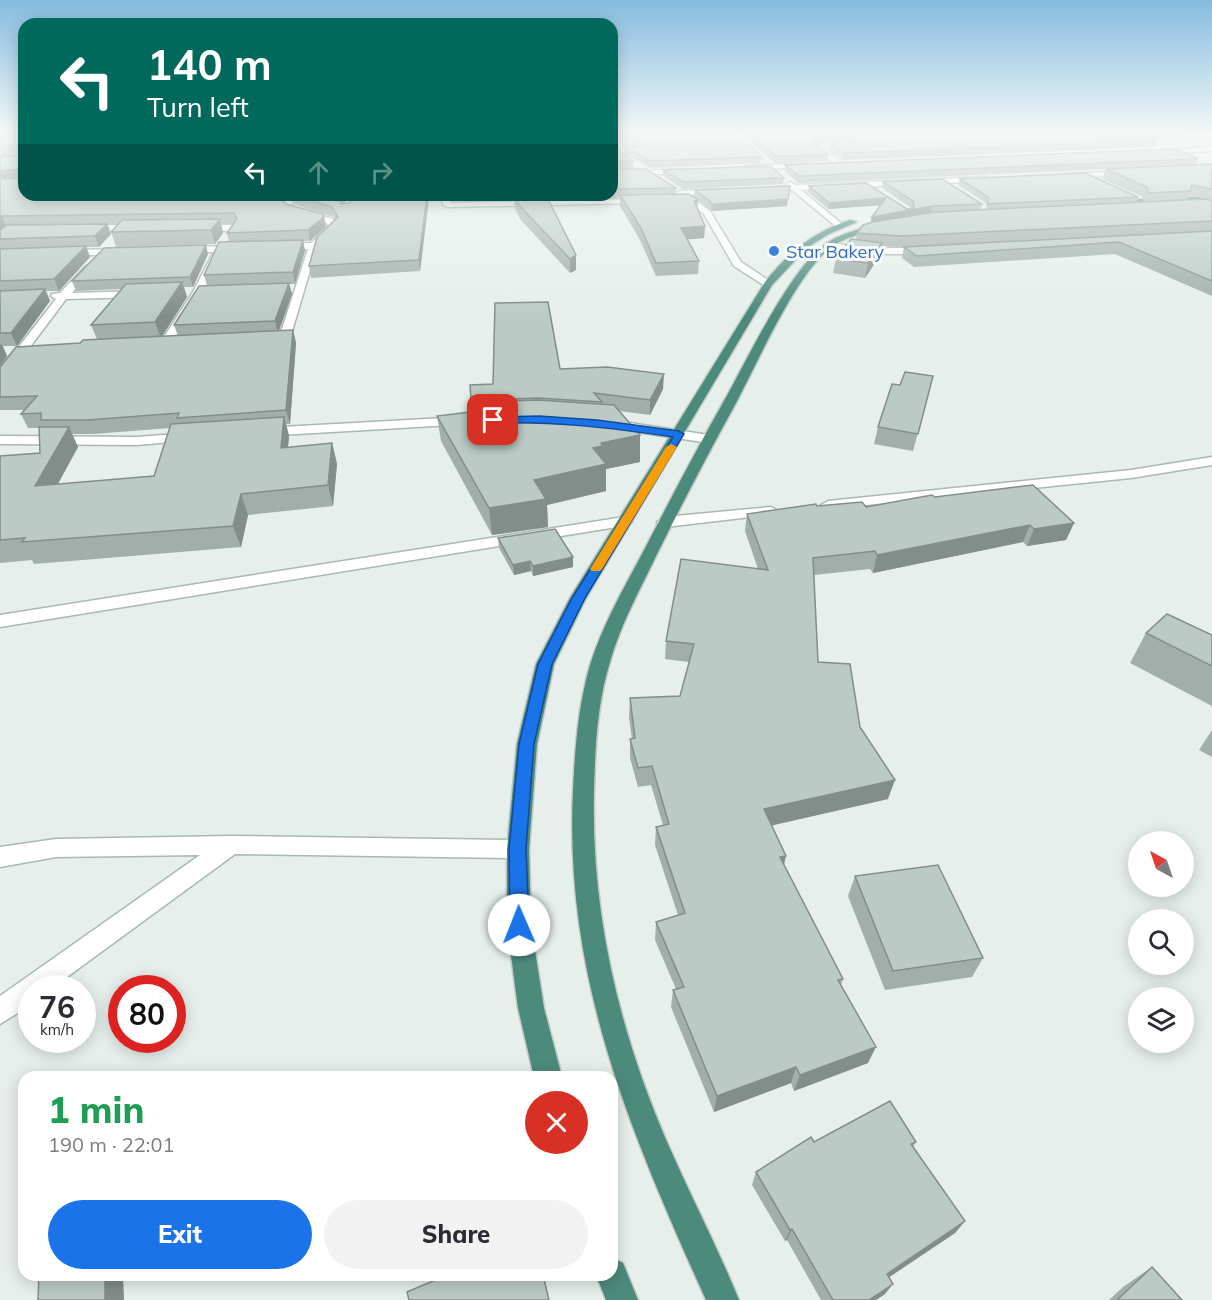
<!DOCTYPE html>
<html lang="en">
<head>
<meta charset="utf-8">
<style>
  :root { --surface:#fff; --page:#f2f2f3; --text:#2b2b33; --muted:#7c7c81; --accent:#1a73e8 }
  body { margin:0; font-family:Mulish,sans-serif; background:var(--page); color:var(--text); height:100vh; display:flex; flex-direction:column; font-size:22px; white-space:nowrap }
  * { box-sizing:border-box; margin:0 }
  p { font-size:20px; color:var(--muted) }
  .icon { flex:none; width:33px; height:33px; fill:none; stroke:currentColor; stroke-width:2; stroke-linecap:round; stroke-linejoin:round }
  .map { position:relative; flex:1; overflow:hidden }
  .side { position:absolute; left:18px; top:1071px; width:600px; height:210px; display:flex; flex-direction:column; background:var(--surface); border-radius:18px; box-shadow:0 3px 15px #0003 }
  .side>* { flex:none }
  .hud { position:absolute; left:18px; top:18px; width:600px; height:183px; border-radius:18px; box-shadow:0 3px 15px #0003; background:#00695c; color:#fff; overflow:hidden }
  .needle { width:39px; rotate:320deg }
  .fabs { position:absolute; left:1128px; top:831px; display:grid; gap:12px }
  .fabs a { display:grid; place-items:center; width:66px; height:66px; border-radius:50%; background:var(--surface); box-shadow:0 3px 15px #0003; font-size:30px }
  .speed { position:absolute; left:18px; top:975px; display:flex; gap:12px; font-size:30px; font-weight:700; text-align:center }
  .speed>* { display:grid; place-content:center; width:78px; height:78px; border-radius:50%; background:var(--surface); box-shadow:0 3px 15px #0003; line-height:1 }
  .speed small { font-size:15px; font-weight:400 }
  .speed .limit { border:9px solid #d22; background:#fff; color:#111 }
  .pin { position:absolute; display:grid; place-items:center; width:51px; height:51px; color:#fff; margin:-26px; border-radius:12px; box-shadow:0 3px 9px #0006 }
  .me { position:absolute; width:66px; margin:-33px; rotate:359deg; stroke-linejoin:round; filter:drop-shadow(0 0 4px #0008) }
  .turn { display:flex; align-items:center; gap:21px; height:126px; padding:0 30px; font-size:27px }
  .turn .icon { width:78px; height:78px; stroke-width:2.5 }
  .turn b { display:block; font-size:42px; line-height:51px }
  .lanes { display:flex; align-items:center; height:57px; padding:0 30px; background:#0003; justify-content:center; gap:30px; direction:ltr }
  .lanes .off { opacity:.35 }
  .round { display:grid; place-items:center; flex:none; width:63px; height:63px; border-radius:32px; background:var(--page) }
  .headline { display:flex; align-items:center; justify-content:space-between; height:102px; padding:0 30px }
  h1 { font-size:36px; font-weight:800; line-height:45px; color:#1e9e55 }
  .cta { display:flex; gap:12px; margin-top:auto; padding:12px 30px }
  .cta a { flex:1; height:69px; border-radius:36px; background:var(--accent); color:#fff; font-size:24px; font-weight:800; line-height:69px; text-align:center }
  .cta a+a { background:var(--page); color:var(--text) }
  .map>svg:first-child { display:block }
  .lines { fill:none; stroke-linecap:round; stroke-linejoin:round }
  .minor-casing { stroke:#a8b8b2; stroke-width:3 }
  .tertiary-casing { stroke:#a8b8b2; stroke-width:3 }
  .trunk-casing { stroke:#c2cac8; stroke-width:3 }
  .minor { fill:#fff; fill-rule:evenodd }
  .tertiary { fill:#fff; fill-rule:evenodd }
  .trunk { fill:#4c8a7c; fill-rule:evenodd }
  .wall { fill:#a1aea9; fill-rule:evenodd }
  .shaded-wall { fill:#838d89 }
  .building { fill:#bbcac4; stroke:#838d89; stroke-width:1.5 }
  .route { fill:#1a73e8; stroke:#114b97; stroke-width:1.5 }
  .slow { fill:#f59e0b }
  .shop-dot { fill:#3f7fe0; stroke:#f7fbf9; stroke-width:2 }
  .labels { text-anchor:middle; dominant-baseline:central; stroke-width:6; stroke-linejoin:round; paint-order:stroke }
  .far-shop-label { font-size:18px; fill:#366cbe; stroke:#f7fbf9; text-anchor:start }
</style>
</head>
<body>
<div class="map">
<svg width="1212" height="1300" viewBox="0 0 1212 1300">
  <rect width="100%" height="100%" fill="#e6efeb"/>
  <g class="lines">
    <defs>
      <g id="minor">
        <polygon points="8,134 14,134 11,139 13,141 0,156 0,149 6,141 5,139"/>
        <polygon points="731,134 738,134 762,157 762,159 758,159"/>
        <polygon points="814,146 818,146 860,176 853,178 814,148"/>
        <polygon points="1212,147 1212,151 1154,154 1151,152"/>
        <polygon points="812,163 809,167 746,170 742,168 746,166"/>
        <polygon points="689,169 686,173 612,176 612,172"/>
        <polygon points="1131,171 1128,175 1066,178 1062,176 1066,174"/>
        <polygon points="984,177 987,177 987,181 801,190 842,224 842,228 839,229 792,190 766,191 762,189 787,186 786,184 790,182 796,185"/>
        <polygon points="720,189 720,193 717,193 688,195 710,211 741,262 771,282 771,286 765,286 734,266 704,214 676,193 680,191"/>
        <path d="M286 195H294L291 205 296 208 333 219 338 229 317 247 290 338C284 343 269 344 263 339L265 337 280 335 308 249 281 250 276 247 281 244 311 243 329 228 327 223 290 212 284 208Z"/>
        <polygon points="443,195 451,195 451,203 643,199 647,201 643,203 447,207 443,205"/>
        <polygon points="197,225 234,225 238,228 234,231 194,230 193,228"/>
        <polygon points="829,242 861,248 926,248 931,251 926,254 861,254 826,247 825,245"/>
        <polygon points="244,246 244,250 241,251 182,253 177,250 182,247"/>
        <polygon points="65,250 124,249 129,252 124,255 62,255 62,251"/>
        <polygon points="212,255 220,257 203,292 174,339 181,339 187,342 181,345 162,345 160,343 193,292"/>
        <polygon points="86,266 94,268 72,293 142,291 147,294 142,297 66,299 30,347 43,348 43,352 17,353 17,349 56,299 51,296 52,294 60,293"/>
        <polygon points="1212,457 1212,465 1131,478 828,509 821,505 828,501 1131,470"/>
        <polygon points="771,507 778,511 776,514 665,527 657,522 665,517"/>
        <polygon points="624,517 632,522 629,525 0,627 0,615"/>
        <polygon points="231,836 518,840 526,842 529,849 526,856 518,858 235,854 52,988 32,988 32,1004 0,1024 0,996 200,855 56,857 0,867 0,847 56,839"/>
      </g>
      <g id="tertiary">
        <polygon points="463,417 469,421 468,424 263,436 256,432 263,428"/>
        <polygon points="610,420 709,435 716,439 709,443 605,427 604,424 605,421"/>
        <polygon points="190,433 197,437 195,440 137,445 0,444 0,436 137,437"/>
      </g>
      <g id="trunk">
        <polygon points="1212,196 1212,200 1113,204 1109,202 1113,200"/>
        <path d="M850 220 857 222 829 234 808 247 772 285 586 598 554 664 537 744 529 849 531 925 544 1008 562 1077H534L518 1008 507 925V849L517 744 536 664 570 598 765 282C789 252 813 232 850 220Z"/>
        <path d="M881 223 884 224V228C867 232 848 236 833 246 797 271 758 362 736 403 709 452 683 502 658 552 641 588 621 623 610 662 597 704 595 749 594 792 591 913 619 1031 667 1142 690 1195 717 1246 739 1300H706C631 1133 564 979 573 791 575 749 578 706 590 665 602 627 622 591 641 556 668 504 695 452 724 401 747 361 792 263 830 241 845 232 864 228 881 223Z"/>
        <polygon points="612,1258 623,1263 638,1300 606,1300 596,1275 612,1275"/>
      </g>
    </defs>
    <use href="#minor" class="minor-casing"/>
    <use href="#tertiary" class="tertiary-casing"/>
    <use href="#trunk" class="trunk-casing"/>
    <use href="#minor" class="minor"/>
    <use href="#tertiary" class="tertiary"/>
    <use href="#trunk" class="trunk"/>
  </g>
  <g class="wall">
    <path d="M24 134V195H281L282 200 286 204 326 227 310 241H303L305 251 295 284H289L292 294 279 331 293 330 296 343 290 424H286L289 436 288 447 332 443 337 464 333 506 248 515 241 547 34 564 32 560 0 563V456L40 453 39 428H28L21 414 25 410H0V367L97 339 91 325 122 289 76 291 72 281 208 254 193 287H184L187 297 162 336H178L174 325 207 286 204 275 229 242 227 233 233 224H221L223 233 215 244 116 247 111 232 118 225H108L111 234 99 247H86L90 257 59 291H46L50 301 17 346H3L7 356 0 366V157H1L0 146ZM170 428 154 476 58 484 78 447 72 434H93Z"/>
    <polygon points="612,134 735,134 761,157 760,163 650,168 624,153 624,146 633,146 612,136"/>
    <polygon points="741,134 1212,134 1212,139 1157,141 1155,147 843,160 829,151 830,144 847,142 847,141 814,144 828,155 827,161 775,163"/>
    <polygon points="612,146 633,161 633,169 676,188 676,194 698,200 697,209 705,226 704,238 688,239 699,261 698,274 656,276 640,240 620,206 620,198 548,199 576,270 570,273 520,219 515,208 514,200 511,200 509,195 612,195"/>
    <path d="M1198 159 1196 164H1212V296L1115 254 914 267 902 258 904 247 881 246 879 257 865 278 833 273 836 259 856 239 857 233 871 223 872 217 881 205 828 209 808 192 809 186 911 209V208L882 188 883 182 982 204 981 210H987L986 203 958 185 960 179 1138 197 1136 203 1144 202 1143 197 1102 179 1106 169 798 183 785 171V165ZM1189 195 1206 199 1187 200Z"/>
    <polygon points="663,170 784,178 783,184 683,189 663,176"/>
    <polygon points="695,190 787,206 712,211 694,197"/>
    <polygon points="292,195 350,195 344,204 349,203 354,195 436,195 435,198 429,198 420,271 311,278 309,266 335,220 334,217 294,204"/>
    <polygon points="560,369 663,389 650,415 619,411 640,435 640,462 606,469 606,491 547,505 548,527 492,535 441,441 437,416 470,412 471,402 470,385 493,384"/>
    <polygon points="933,376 913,451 874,444 878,427 900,385"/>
    <polygon points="935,497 1074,523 1066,540 1027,546 1023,542 873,573 870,569 814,575 818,662 860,727 888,799 772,825 784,865 843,979 841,985 868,1063 794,1091 791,1083 714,1112 671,1007 673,990 676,989 655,940 656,922 678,915 655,845 656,827 663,825 651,785 638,787 630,758 630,739 632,739 629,717 630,698 680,696 689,662 665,659 666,641 758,569 745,531 747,514 817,506 866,507"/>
    <polygon points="498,538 573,567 533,576 531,571 514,575 499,548"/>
    <polygon points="1146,633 1212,635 1212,706 1130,663"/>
    <polygon points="1212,730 1212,757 1199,750"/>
    <polygon points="855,876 983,958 972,977 885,990 848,896"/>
    <polygon points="814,1142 916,1142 913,1147 965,1221 955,1233 889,1277 885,1294 876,1300 821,1300 787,1240 785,1241 752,1185 756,1172"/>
    <polygon points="1152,1267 1182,1300 1109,1300 1123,1287"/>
  </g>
  <g class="shaded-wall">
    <polygon points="0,134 6,134 0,144"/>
    <polygon points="848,135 847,141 812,144 813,138"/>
    <polygon points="20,169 24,179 0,181 0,171"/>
    <polygon points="341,195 350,195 340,209 338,199"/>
    <polygon points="427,195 429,195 429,198 420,271 419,260"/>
    <polygon points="886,198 885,205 828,209 829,203"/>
    <polygon points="788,199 787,206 712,211 713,204"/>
    <polygon points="698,200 697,212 694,201"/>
    <polygon points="932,206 931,213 870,224 872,217"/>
    <polygon points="2,216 6,227 0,232 0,217"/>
    <polygon points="324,217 326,227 310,241 308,230"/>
    <polygon points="220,219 223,233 215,244 211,230"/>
    <polygon points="107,224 111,234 99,247 95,236"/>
    <polygon points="705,226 704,238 681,240 681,228"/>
    <polygon points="303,240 305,251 295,284 293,272"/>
    <polygon points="882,243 879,257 865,278 868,263"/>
    <polygon points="206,245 208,254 193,287 190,277"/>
    <polygon points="86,246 90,257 59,291 54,279"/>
    <polygon points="576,255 576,270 570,273 570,259"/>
    <polygon points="182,282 187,297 161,338 155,322"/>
    <polygon points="289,283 292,294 278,333 275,321"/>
    <polygon points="45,289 50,301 17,346 11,333"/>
    <polygon points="293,330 296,343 290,424 286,410"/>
    <polygon points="1,343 7,356 0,366 0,345"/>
    <polygon points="664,374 663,389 650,415 650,400"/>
    <polygon points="284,417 289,436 286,468 281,448"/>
    <polygon points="69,427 78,447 45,507 35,486"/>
    <polygon points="640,435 640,462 606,469 606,491 547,505 548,527 492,535 489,508 534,480 601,443"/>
    <polygon points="332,443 337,464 333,506 328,485"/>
    <polygon points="241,494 248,515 241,547 233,526"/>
    <polygon points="1074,523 1066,540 1027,546 1034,529"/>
    <polygon points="1030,525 1023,542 873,573 877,555"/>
    <polygon points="573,557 573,567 533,576 533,566"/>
    <polygon points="530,561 531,571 514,575 513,565"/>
    <polygon points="895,780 888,799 761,828 764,809"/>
    <polygon points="786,856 782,874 780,857"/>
    <polygon points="876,1047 868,1063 794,1091 800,1075"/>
    <polygon points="796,1067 791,1083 714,1112 717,1096"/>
    <polygon points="965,1221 955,1233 879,1284 887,1274"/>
    <polygon points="792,1229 787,1240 785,1241 790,1230"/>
    <polygon points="105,1275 123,1275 124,1300 105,1300"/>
    <polygon points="893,1284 885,1294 876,1300 869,1300"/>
  </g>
  <g class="building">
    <polygon points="11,134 24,134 24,195 280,195 279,198 286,204 323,214 324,217 308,230 227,233 237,219 234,213 2,216 0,217 0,179 20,178 22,171 20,169 0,171 0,157 22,155 23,150 20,148 0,149 0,146"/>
    <polygon points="620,134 735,134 761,157 650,161 624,146 646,146"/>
    <polygon points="749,134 1185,134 1145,135 1157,141 844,153 830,144 852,141 848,135 813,138 813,144 828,155 776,156"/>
    <polygon points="612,146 633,161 612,161"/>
    <polygon points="1175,149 1198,159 799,176 785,165"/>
    <polygon points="1212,164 1212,189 1192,185 1190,191 1148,193 1147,187 1106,169"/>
    <polygon points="770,166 784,178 683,182 663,170"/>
    <polygon points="612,169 646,169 676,188 612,189"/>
    <polygon points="1085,173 1138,197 988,204 988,197 960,179"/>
    <polygon points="942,179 982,204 932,206 872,217 886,198 829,203 809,186 866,183 907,209 911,209 914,207 913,201 883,182"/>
    <polygon points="790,186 788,199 713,204 695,190"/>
    <polygon points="689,194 698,200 694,201 705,226 681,228 699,261 656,263 641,228 620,195"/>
    <polygon points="296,195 341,195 338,199 341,204 349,203 354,195 427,195 419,260 309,266 317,237 338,217 332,207"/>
    <polygon points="514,195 546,195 576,255 570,259 519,205"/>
    <polygon points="1207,199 1212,201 1212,221 901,236 857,233 863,225 873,222 934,212"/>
    <polygon points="220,219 211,230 111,232 122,220"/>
    <polygon points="107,224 95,236 0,239 0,230 7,225"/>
    <polygon points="1212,231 1212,281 1119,242 917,256 904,247"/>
    <polygon points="851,239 882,243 868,263 836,259"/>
    <polygon points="303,240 293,272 204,275 219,242"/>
    <polygon points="206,245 190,277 72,281 104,248"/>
    <polygon points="86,246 54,279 0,281 0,249"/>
    <polygon points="182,282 155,322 91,325 126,284"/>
    <polygon points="289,283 275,321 174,325 199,286"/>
    <polygon points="45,289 11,333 0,333 0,291"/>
    <polygon points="548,302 560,369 607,367 664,374 650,400 594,393 602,402 538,398 471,400 470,385 493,384 495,303"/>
    <polygon points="293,330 286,410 177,418 179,413 87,420 41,420 41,413 21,414 37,396 0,397 0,367 16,347 80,343 83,340"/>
    <polygon points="905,372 933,376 918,434 878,427 892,384 900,385"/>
    <polygon points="538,400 614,405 640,435 601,443 602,446 593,448 606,464 534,480 546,499 489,508 437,416 470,412 470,402"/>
    <polygon points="284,417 281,448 332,443 328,485 241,494 233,526 22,542 25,538 0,540 0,456 40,453 39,427 69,427 35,486 154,476 171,424"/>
    <polygon points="1033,485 1074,523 1034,529 1030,525 877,555 875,551 813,558 818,662 850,664 860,727 895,780 764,809 786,856 780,857 843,979 838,980 876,1047 800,1075 796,1067 717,1096 673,990 684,987 656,922 685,913 656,827 669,824 652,766 638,768 630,739 635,738 630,698 680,696 694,644 666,641 681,559 768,570 747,514 816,504 817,506 862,502 866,507 932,495 935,497"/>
    <polygon points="555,529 573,557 533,566 530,561 513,565 498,538"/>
    <polygon points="1167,614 1212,635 1212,666 1146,633"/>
    <polygon points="938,865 983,958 893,971 855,876"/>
    <polygon points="890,1101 916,1142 911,1144 965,1221 887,1274 893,1284 869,1300 833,1300 792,1229 790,1230 756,1172 811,1137 814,1142"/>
    <polygon points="1152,1267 1182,1300 1117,1300"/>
    <polygon points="39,1275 105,1275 105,1300 38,1300"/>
    <polygon points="447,1275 543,1275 549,1300 409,1300 407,1292"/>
  </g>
  <linearGradient id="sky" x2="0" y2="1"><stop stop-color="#84bce0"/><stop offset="0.42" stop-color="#f4f8f6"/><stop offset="1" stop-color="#f4f8f6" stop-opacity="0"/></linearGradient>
  <rect width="1212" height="316" fill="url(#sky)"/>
  <path class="route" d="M539 416 597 420 679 431 684 434 585 598 552 664 534 744 526 849 529 925 526 930 519 933 513 930 510 925 509 849 519 744 538 664 572 598 673 437C613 428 554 421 493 423L488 420 493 417Z"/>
  <polygon class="slow" points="671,444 677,447 602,569 600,571 592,571 590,569 666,447"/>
  <circle class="shop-dot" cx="774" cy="251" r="6"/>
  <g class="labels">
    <g class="far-shop-label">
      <text x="786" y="251">Star Bakery</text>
    </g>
  </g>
</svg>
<div class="fabs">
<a><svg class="needle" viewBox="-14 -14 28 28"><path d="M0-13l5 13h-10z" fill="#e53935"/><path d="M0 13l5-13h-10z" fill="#7c7c81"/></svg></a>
<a><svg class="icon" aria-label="search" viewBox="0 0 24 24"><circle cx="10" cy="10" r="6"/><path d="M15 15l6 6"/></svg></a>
<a><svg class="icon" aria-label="layers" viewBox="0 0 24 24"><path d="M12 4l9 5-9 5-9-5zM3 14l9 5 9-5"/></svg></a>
</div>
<div class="speed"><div>76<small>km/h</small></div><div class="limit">80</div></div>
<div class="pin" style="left:493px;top:420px;background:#d93025"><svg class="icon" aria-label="arrive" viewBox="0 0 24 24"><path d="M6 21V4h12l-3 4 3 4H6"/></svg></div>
<svg class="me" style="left:519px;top:925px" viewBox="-20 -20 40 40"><circle r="19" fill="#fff"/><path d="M0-13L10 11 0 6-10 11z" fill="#1a73e8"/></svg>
<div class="hud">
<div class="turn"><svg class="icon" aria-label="left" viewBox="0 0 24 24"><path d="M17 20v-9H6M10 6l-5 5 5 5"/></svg><div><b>140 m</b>Turn left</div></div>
<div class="lanes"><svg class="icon" aria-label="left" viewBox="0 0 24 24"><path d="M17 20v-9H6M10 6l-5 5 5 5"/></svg><svg class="icon off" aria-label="ahead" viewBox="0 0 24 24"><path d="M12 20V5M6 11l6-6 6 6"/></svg><svg class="icon off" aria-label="right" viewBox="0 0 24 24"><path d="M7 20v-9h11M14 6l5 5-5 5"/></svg></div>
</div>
<section class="side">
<div class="headline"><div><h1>1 min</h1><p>190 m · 22:01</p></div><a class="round" style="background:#d93025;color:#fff"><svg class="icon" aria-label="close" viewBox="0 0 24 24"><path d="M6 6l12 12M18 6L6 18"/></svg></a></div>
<div class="cta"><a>Exit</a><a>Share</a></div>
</section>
</div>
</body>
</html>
